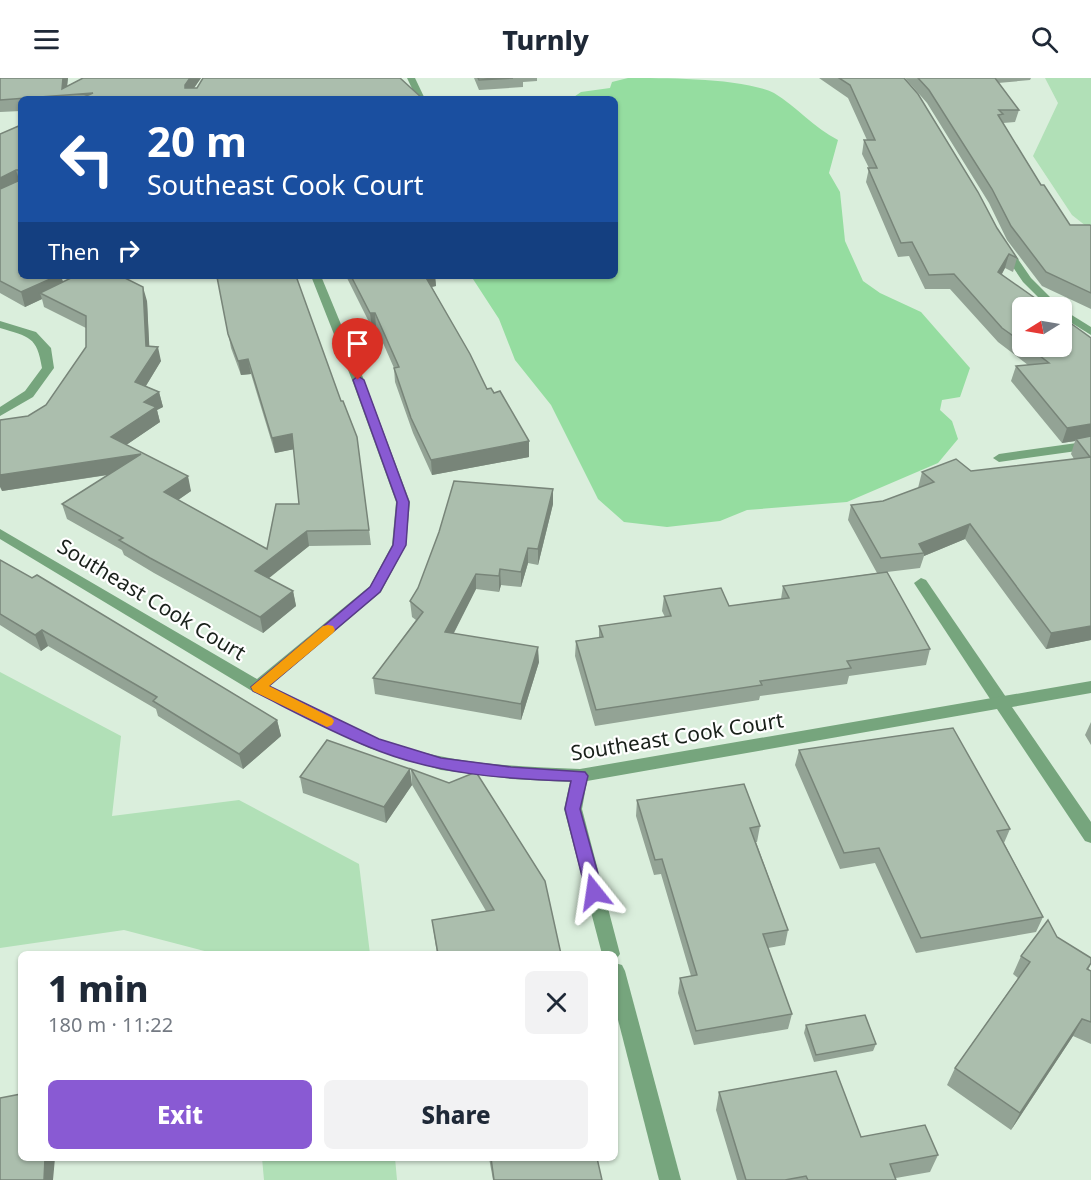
<!DOCTYPE html>
<html lang="en">
<head>
<meta charset="utf-8">
<style>
  :root { --surface:#fff; --page:#f2f2f3; --text:#1f2937; --muted:#747a83; --accent:#895ad3 }
  body { margin:0; font-family:"Noto Sans",sans-serif; background:var(--page); color:var(--text); height:100vh; display:flex; flex-direction:column; font-size:22px; white-space:nowrap }
  * { box-sizing:border-box; margin:0 }
  p { font-size:20px; color:var(--muted) }
  .icon { flex:none; width:33px; height:33px; fill:none; stroke:currentColor; stroke-width:2; stroke-linecap:round; stroke-linejoin:round }
  .map { position:relative; flex:1; overflow:hidden }
  .drawer { position:absolute; left:18px; top:873px; width:600px; height:210px; display:flex; flex-direction:column; background:var(--surface); border-radius:9px; box-shadow:0 2px 4px #0004 }
  .drawer>* { flex:none }
  .hud { position:absolute; left:18px; top:18px; width:600px; height:183px; border-radius:9px; box-shadow:0 2px 4px #0004; background:#1a4fa0; color:#fff; overflow:hidden }
  .needle { width:39px; rotate:259deg }
  .buttons { position:absolute; left:1012px; top:219px; display:grid; gap:12px }
  .buttons a { display:grid; place-items:center; width:60px; height:60px; border-radius:9px; background:var(--surface); box-shadow:0 2px 4px #0004; font-size:30px }
  .pin { position:absolute; display:grid; place-items:center; width:51px; height:51px; color:#fff; margin:-62px -26px; border-radius:50% 50% 50% 0; rotate:-45deg; box-shadow:0 0 6px #0007 }
  .pin .icon { rotate:45deg }
  .me { position:absolute; width:66px; margin:-33px; rotate:345deg; stroke-linejoin:round; filter:drop-shadow(0 0 4px #0008) }
  .turn { display:flex; align-items:center; gap:21px; height:126px; padding:0 30px; font-size:27px }
  .turn .icon { width:78px; height:78px; stroke-width:2.5 }
  .turn b { display:block; font-size:42px; line-height:51px }
  .then { display:flex; align-items:center; height:57px; padding:0 30px; background:#0003; gap:12px; font-size:22px }
  .round { display:grid; place-items:center; flex:none; width:63px; height:63px; border-radius:9px; background:var(--page) }
  .head { display:flex; align-items:center; justify-content:space-between; height:102px; padding:0 30px }
  h1 { font-size:36px; font-weight:800; line-height:45px }
  .action { display:flex; gap:12px; margin-top:auto; padding:12px 30px }
  .action a { flex:1; height:69px; border-radius:9px; background:var(--accent); color:#fff; font-size:24px; font-weight:800; line-height:69px; text-align:center }
  .action a+a { background:var(--page); color:var(--text) }
  header { display:flex; justify-content:space-between; align-items:center; height:78px; padding:0 30px; background:var(--surface); font-size:27px; font-weight:800 }
  .map>svg:first-child { display:block }
  .green { fill:#b1e0b7 }
  .water { fill:#95dda0 }
  .lines { fill:none; stroke-linecap:round; stroke-linejoin:round }
  .lane { fill:#76a57d; fill-rule:evenodd }
  .street { fill:#76a57d; fill-rule:evenodd }
  .wall { fill:#93a395 }
  .shaded-wall { fill:#788579 }
  .building { fill:#abbead; stroke:#788579; stroke-width:1.5 }
  .route { fill:#895ad3; stroke:#593a89; stroke-width:1.5 }
  .slow { fill:#f59e0b }
  .labels { text-anchor:middle; dominant-baseline:central; stroke-width:4.5; stroke-linejoin:round; paint-order:stroke }
  .street-label { font-size:21px; fill:#19201a; stroke:#fff }
</style>
</head>
<body>
<header><svg class="icon" aria-label="menu" viewBox="0 0 24 24"><path d="M4 6h16M4 12h16M4 18h16"/></svg>Turnly<svg class="icon" aria-label="search" viewBox="0 0 24 24"><circle cx="10" cy="10" r="6"/><path d="M15 15l6 6"/></svg></header>
<div class="map">
<svg width="1091" height="1102" viewBox="0 0 1091 1102">
  <rect width="100%" height="100%" fill="#daeedc"/>
  <g class="green">
    <polygon points="1045,0 1091,0 1091,152 1072,137 1033,78 1058,25"/>
    <polygon points="0,594 121,658 112,738 239,722 359,786 370,876 216,876 124,852 0,870"/>
    <polygon points="262,1080 395,1080 397,1102 264,1102"/>
  </g>
  <path class="water" d="M628 0C666 0 743 0 774 15 797 29 814 50 838 62L829 95 840 114 845 163 863 203 880 215 921 234 970 290 960 319 942 322 940 332 952 343 958 361 938 385 847 424 747 432 720 443 667 449 624 444 598 421 551 327 515 282 499 241 471 198H615V21H571L581 14 610 10 612 4Z"/>
  <g class="lines">
    <polygon class="lane" points="921,500 926,502 1008,622 1010,626 1008,630 996,630 914,505"/>
    <g class="street">
      <polygon points="407,0 415,0 425,21 417,21"/>
      <polygon points="1005,167 1009,168 1031,200 1061,230 1049,230 1023,204 1000,170"/>
      <path d="M311 198H321L364 302 410 424 406 467 381 514 270 608C306 626 343 648 381 662 445 685 512 689 580 691L1091 603V615L1012 629 1091 744V765L1085 763 997 631 587 703 582 731 620 876 615 883V876H602L564 731 570 704 511 701 441 692 369 670 252 613 0 461V451L257 601 370 508 392 467 396 424 352 302Z"/>
      <polygon points="1062,231 1091,249 1091,257 1062,239"/>
      <path d="M0 243 36 254 51 270 54 290 33 319 0 338V329L25 313 42 290C37 258 29 259 0 250Z"/>
      <polygon points="1091,363 1091,371 999,384 993,380 999,376"/>
      <polygon points="615,885 622,887 625,893 681,1102 659,1102 615,930"/>
    </g>
  </g>
  <g class="wall">
    <polygon points="0,0 68,0 67,8 83,0 201,0 194,10 423,21 21,21 21,33 0,34"/>
    <polygon points="474,0 537,0 537,3 523,4 523,9 479,12"/>
    <polygon points="819,0 904,0 997,150 1017,180 1013,194 1005,190 1002,196 1023,230 1023,268 1062,268 1091,260 1091,562 1046,571 965,461 924,478 920,490 887,494 930,571 926,587 849,598 847,606 760,618 759,622 595,648 575,578 576,563 599,560 599,548 665,539 662,533 664,518 729,528 781,521 783,508 877,495 848,442 851,427 883,423 918,410 922,394 971,393 1074,381 1071,376 1075,363 1062,365 1011,303 1016,288 1028,287 998,264 950,211 925,211 909,178 898,179 866,104 869,90 862,76 864,62 867,62 848,20"/>
    <polygon points="905,0 1031,0 1030,2 998,5 1019,32 1015,44 1003,45 1041,107 1070,147 1091,148 1091,231 1042,208 1007,162 989,125 927,25"/>
    <polygon points="21,47 21,198 61,198 63,204 147,223 149,268 161,283 146,308 159,314 163,329 157,332 160,344 126,367 191,413 178,422 267,471 299,426 294,371 275,375 251,296 241,297 231,270 217,199 341,323 357,359 371,467 309,468 268,500 293,513 296,528 263,555 154,495 124,477 122,472 67,441 62,426 108,397 2,413 28,338 46,327 86,269 86,250 44,229 42,221 25,229 0,215 0,56"/>
    <polygon points="346,198 435,198 436,208 432,209 487,311 494,315 529,363 529,379 432,397 413,355 395,304 394,290 376,249 372,250"/>
    <polygon points="553,411 553,426 538,487 528,485 521,509 501,507 499,514 476,511 454,555 539,584 521,642 375,616 373,600 416,542 412,539 410,523"/>
    <polygon points="0,482 277,642 281,658 243,691 158,638 156,631 48,568 41,573 0,547"/>
    <polygon points="1091,644 1091,667 1085,657"/>
    <polygon points="799,672 1010,751 1004,765 1043,839 1036,854 916,875 875,785 840,791 795,687"/>
    <polygon points="411,691 561,876 437,876 432,842 486,833 412,707"/>
    <polygon points="300,699 412,707 386,745 303,715"/>
    <polygon points="637,722 760,748 757,764 756,764 788,852 785,867 768,870 792,936 788,951 694,967 678,915 680,900 691,898 661,796 654,797 636,738"/>
    <polygon points="1057,859 1091,886 1088,892 1091,893 1091,966 1073,958 1011,1052 947,1007 955,990 1018,900 1013,896 1021,878"/>
    <polygon points="806,947 876,966 873,973 814,984 804,955"/>
    <polygon points="719,1014 861,1059 938,1077 930,1094 896,1100 896,1102 737,1102 716,1032"/>
    <polygon points="489,1080 597,1080 602,1102 493,1102"/>
  </g>
  <g class="shaded-wall">
    <polygon points="63,0 68,0 66,17 62,11"/>
    <polygon points="190,0 201,0 187,20 185,7"/>
    <polygon points="16,92 20,105 0,115 0,100"/>
    <polygon points="1009,176 1005,190 995,208 998,194"/>
    <polygon points="57,198 61,198 65,210 40,215 42,221 25,229 21,214"/>
    <polygon points="424,198 435,198 436,208 425,210"/>
    <polygon points="143,209 147,223 150,281 158,269 161,283 139,319 135,304 146,268"/>
    <polygon points="370,235 375,235 376,249 372,250"/>
    <polygon points="248,281 251,296 241,297 238,283"/>
    <polygon points="159,314 163,329 157,332 160,344 116,374 111,359 144,324"/>
    <polygon points="1091,346 1091,361 1076,361 1075,363 1062,365 1067,350"/>
    <polygon points="292,356 295,371 275,375 272,360"/>
    <polygon points="529,363 529,379 432,397 431,382"/>
    <polygon points="141,376 145,391 2,413 0,409 0,397"/>
    <polygon points="188,398 191,413 168,429 164,414"/>
    <polygon points="553,411 553,426 538,487 538,471"/>
    <polygon points="970,446 965,461 924,478 924,475 919,466"/>
    <polygon points="307,453 309,468 258,509 255,493"/>
    <polygon points="528,470 528,485 521,509 521,494"/>
    <polygon points="500,491 501,507 499,514 499,498"/>
    <polygon points="476,496 476,511 446,570 445,554"/>
    <polygon points="293,513 296,528 263,555 260,539"/>
    <polygon points="1091,548 1091,562 1046,571 1051,555"/>
    <polygon points="42,552 48,568 41,573 35,557"/>
    <polygon points="538,569 539,584 521,642 521,626"/>
    <polygon points="277,642 281,658 243,691 239,676"/>
    <polygon points="410,691 412,707 386,745 384,729"/>
    <polygon points="1082,941 1073,958 1011,1052 1020,1035"/>
    <polygon points="45,1080 55,1080 53,1102 44,1102"/>
  </g>
  <g class="building">
    <polygon points="0,0 63,0 62,11 83,0 190,0 185,7 185,10 197,10 203,0 400,0 423,21 79,21 93,15 0,22"/>
    <polygon points="478,0 513,0 479,2"/>
    <polygon points="839,0 904,0 918,16 978,114 997,150 1017,180 1009,176 998,194 1049,230 1023,230 1023,265 1002,250 954,196 929,197 912,164 901,165 868,90 877,90 864,62 875,62 850,7"/>
    <polygon points="918,0 995,0 1019,32 999,32 1003,36 998,37 1041,107 1044,107 1070,147 1090,147 1091,148 1091,215 1046,194 1011,148 992,111 929,12"/>
    <polygon points="21,47 21,198 57,198 21,214 0,203 0,111 18,103 19,92 16,92 0,100 0,56"/>
    <polygon points="75,198 121,198 143,209 146,268 158,269 135,304 159,314 144,324 156,329 111,359 188,398 164,414 267,471 276,426 299,426 292,356 272,360 248,281 238,283 228,256 217,199 222,198 296,198 341,323 343,323 357,359 369,452 307,453 255,493 293,513 260,539 150,480 119,462 123,460 62,426 141,376 0,397 0,342 28,338 46,327 86,269 86,238 40,215"/>
    <polygon points="351,198 425,198 470,276 487,311 491,310 494,315 500,313 529,363 431,382 411,340 394,290 399,289 375,235 370,235"/>
    <polygon points="1062,239 1091,260 1091,346 1067,350 1016,288 1049,285 1027,268 1062,268"/>
    <polygon points="1091,358 1091,548 1051,555 970,446 919,466 924,475 881,480 851,427 883,423 934,404 922,394 956,381 971,393 1090,379 1076,361"/>
    <polygon points="454,403 553,411 538,471 528,470 521,494 500,491 499,498 476,496 445,554 538,569 521,626 373,600 423,534 410,523 418,510 439,454"/>
    <polygon points="0,482 32,500 37,497 277,642 239,676 153,623 157,619 42,552 35,557 0,536"/>
    <polygon points="887,494 930,571 847,583 851,590 760,603 762,607 596,632 576,563 603,559 599,548 671,538 664,518 721,510 729,528 789,520 783,508"/>
    <polygon points="953,650 1010,751 997,753 1043,839 921,860 879,770 844,775 799,672"/>
    <polygon points="327,662 410,691 384,729 300,699"/>
    <polygon points="411,691 449,705 476,694 545,803 561,876 438,876 432,842 494,832"/>
    <polygon points="744,706 760,748 750,750 788,852 763,856 792,936 696,953 680,900 697,897 662,781 655,782 637,722"/>
    <polygon points="1048,842 1057,859 1091,880 1091,885 1087,891 1091,893 1091,944 1082,941 1020,1035 955,990 1030,884 1021,878"/>
    <polygon points="865,937 876,966 816,977 806,947"/>
    <polygon points="836,993 861,1059 925,1047 938,1077 890,1086 896,1102 808,1102 806,1098 785,1102 746,1102 719,1014"/>
    <polygon points="21,1016 21,1080 45,1080 44,1102 0,1102 0,1020"/>
    <polygon points="491,1080 597,1080 602,1102 494,1102"/>
  </g>
  <path class="route" d="M358 298 364 302 409 424 406 467 380 514 269 608 379 661 441 680 511 689 585 694 588 698 580 731 603 814 600 819 594 821 588 819 586 814 565 731 571 703C503 701 433 696 369 669 329 653 291 632 253 613L251 609 370 509 393 467 397 424 353 302Z"/>
  <polygon class="slow" points="328,547 333,548 335,552 333,555 269,608 332,640 334,643 332,647 327,649 253,613 251,609 323,548"/>
  <g class="labels">
    <g class="street-label">
      <text transform="translate(152 521) rotate(31)">Southeast Cook Court</text>
      <text transform="translate(677 658) rotate(-9)">Southeast Cook Court</text>
    </g>
  </g>
</svg>
<div class="buttons">
<a><svg class="needle" viewBox="-14 -14 28 28"><path d="M0-13l5 13h-10z" fill="#e53935"/><path d="M0 13l5-13h-10z" fill="#747a83"/></svg></a>
</div>
<div class="pin" style="left:358px;top:302px;background:#d93025"><svg class="icon" aria-label="arrive" viewBox="0 0 24 24"><path d="M6 21V4h12l-3 4 3 4H6"/></svg></div>
<svg class="me" style="left:594px;top:814px" viewBox="-20 -20 40 40"><path d="M0-17L14 15 0 8-14 15z" fill="#895ad3" stroke="#fff" stroke-width="4"/></svg>
<div class="hud">
<div class="turn"><svg class="icon" aria-label="left" viewBox="0 0 24 24"><path d="M17 20v-9H6M10 6l-5 5 5 5"/></svg><div><b>20 m</b>Southeast Cook Court</div></div>
<div class="then">Then<svg class="icon" aria-label="right" viewBox="0 0 24 24"><path d="M7 20v-9h11M14 6l5 5-5 5"/></svg></div>
</div>
<section class="drawer">
<div class="head"><div><h1>1 min</h1><p>180 m · 11:22</p></div><a class="round"><svg class="icon" aria-label="close" viewBox="0 0 24 24"><path d="M6 6l12 12M18 6L6 18"/></svg></a></div>
<div class="action"><a>Exit</a><a>Share</a></div>
</section>
</div>
</body>
</html>
